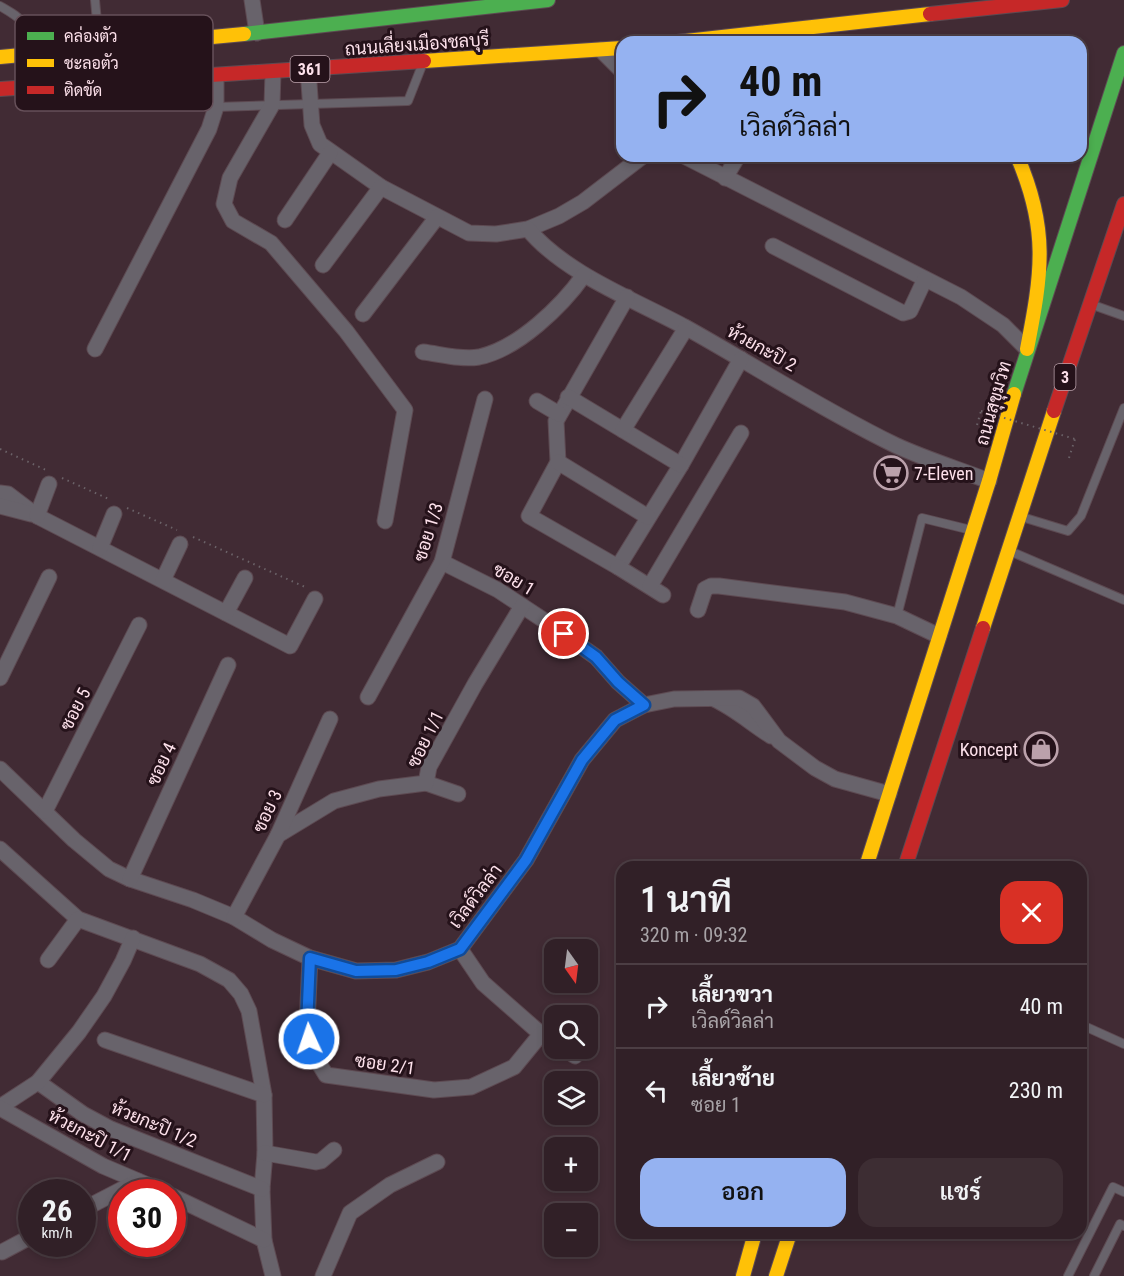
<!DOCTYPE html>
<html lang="th">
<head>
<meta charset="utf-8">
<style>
  :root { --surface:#312027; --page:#3d2d33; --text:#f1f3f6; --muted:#a8a3a7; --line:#4c3e44; --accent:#95b2f1 }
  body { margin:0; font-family:"Roboto Condensed",Sarabun,sans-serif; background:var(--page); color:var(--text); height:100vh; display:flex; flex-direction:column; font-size:22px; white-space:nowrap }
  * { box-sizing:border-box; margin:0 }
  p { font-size:20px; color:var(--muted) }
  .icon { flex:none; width:33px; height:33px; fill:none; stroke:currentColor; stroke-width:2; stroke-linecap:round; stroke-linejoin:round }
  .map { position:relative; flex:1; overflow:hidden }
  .side { position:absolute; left:616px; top:861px; width:471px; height:378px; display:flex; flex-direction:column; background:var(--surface); border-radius:18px; box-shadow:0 3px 9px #0003,0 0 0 2px var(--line) }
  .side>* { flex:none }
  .guide { position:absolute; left:616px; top:36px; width:471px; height:126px; border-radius:18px; box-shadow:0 3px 9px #0003,0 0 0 2px var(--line); background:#95b2f1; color:#111; overflow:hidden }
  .needle { width:39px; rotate:166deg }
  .fabs { position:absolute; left:544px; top:939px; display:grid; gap:12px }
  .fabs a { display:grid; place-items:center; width:54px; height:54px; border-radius:12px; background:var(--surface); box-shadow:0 3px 9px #0003,0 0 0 2px var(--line); font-size:30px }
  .speed { position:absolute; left:18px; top:1179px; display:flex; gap:12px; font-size:30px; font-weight:700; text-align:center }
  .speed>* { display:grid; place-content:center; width:78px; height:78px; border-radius:50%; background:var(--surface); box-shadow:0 3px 9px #0003,0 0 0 2px var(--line); line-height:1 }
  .speed small { font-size:15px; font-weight:400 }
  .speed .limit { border:9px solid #d22; background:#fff; color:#111 }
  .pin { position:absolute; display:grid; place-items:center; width:51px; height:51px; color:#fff; margin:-26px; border:3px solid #fff; border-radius:50%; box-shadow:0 2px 6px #0007 }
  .me { position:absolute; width:66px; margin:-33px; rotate:357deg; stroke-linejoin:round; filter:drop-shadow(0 0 4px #0008) }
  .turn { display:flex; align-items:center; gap:21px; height:126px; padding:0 24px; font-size:27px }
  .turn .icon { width:78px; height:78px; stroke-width:2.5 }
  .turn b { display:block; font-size:42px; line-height:51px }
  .round { display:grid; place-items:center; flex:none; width:63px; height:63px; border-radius:18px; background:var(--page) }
  .head { display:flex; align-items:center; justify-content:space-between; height:102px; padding:0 24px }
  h1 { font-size:36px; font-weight:600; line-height:45px }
  .action { display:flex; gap:12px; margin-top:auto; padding:12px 24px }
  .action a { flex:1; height:69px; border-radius:18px; background:var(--accent); color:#111; font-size:24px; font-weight:600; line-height:69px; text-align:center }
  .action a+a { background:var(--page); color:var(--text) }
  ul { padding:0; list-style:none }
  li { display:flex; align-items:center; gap:18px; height:84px; padding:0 24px; border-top:2px solid var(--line) }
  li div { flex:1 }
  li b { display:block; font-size:22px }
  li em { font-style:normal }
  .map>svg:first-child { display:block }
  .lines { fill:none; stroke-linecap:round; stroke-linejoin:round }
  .lane-casing { stroke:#5d4a52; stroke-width:10 }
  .street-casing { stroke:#5d4a52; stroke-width:17 }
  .fast-casing { stroke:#5d4a52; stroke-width:16 }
  .slow-casing { stroke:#5d4a52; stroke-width:16 }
  .jam-casing { stroke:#5d4a52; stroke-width:16 }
  .path { stroke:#6b6268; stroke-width:2; stroke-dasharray:1.5 4.5; stroke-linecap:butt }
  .lane { stroke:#68636b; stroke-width:8 }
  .street { stroke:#68636b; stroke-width:15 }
  .fast { stroke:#4caf50; stroke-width:14 }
  .slow { stroke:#ffc107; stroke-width:14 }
  .jam { stroke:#c62828; stroke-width:14 }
  .path-bridge { stroke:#6b6268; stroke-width:2; stroke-dasharray:1.5 4.5; stroke-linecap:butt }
  .route-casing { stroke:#114b97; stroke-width:15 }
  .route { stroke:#1a73e8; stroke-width:10 }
  .labels { text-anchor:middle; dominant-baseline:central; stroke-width:6; stroke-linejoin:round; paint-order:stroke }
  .shield { fill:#25121a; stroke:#bca3ac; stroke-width:1.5 }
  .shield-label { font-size:16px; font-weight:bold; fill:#fde1eb }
  .street-label { font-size:18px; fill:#fde1eb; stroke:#25121a }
  .poi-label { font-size:18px; fill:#fde1eb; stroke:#25121a; text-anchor:start }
  .key { fill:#25121a; stroke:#665059; stroke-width:1.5 }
  .key-label { font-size:16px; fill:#fde1eb }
</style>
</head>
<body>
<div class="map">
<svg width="1124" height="1276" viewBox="0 0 1124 1276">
  <rect width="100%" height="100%" fill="#412b34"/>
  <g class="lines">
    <defs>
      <g id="lane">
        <polyline points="95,0 99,44"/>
        <path d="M0 6C24 20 27 21 29 50"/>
        <polyline points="216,107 408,101 421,68"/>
        <polyline points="1093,305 1124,316"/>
        <polyline points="1022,517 1068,531 1081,516 1124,408"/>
        <polyline points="1012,552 1124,600"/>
        <polyline points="897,616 922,518 971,530"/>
        <polyline points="1082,1025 1124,1044"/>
        <polyline points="1068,1276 1113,1187 1124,1192"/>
        <polyline points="1094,1276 1120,1224 1124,1226"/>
      </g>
      <g id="street">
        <polyline points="252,0 257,33"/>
        <polyline points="601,50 622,71"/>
        <polyline points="308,69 312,125 320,144 381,187 469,233 496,234 528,229 559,216 583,202 643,156"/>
        <polyline points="273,72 272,105 230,178 224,204 233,221 271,243 346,331 405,410 385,521"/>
        <polyline points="684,156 961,297 1003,325 1027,349"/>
        <polyline points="725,178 738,156"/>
        <polyline points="285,220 330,153"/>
        <path d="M528 229C564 273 635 300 685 327 755 366 823 410 895 445 925 459 958 469 989 481"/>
        <polyline points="773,246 903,313 910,311 925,279"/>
        <polyline points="323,265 381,187"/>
        <polyline points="627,297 556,421 558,462 529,516 618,567 681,465 741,359"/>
        <polyline points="363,314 437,217"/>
        <polyline points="95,349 209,129 216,107 216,76"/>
        <path d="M423 352C440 354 461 360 479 357 518 349 562 306 584 275"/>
        <polyline points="568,397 681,465"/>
        <polyline points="537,401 559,414"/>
        <polyline points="623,430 686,328"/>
        <polyline points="558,462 648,517"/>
        <polyline points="0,493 8,494 37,516 290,646 315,599"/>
        <polyline points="0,506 31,514"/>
        <polyline points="37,516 49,484"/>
        <polyline points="100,548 114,514"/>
        <polyline points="442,562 498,590 548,623 596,657 618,682 644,705"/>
        <polyline points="618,567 663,595"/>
        <polyline points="163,580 180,544"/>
        <polyline points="650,586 741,433"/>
        <polyline points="698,610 705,589 711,586 719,586 845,602 897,616 939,636"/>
        <polyline points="226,613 245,578"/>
        <polyline points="0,678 49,577"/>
        <polyline points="368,697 442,562 485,399"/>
        <path d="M714 699C734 708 752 724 771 736"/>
        <polyline points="0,769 74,840 109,869 130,879 193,900 234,917 272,940 310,958 356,971 396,970 428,962 460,949 526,860 582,760 615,720 644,705 674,699 739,698 753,706 779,741 815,768 835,779 889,794"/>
        <polyline points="426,783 458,794"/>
        <polyline points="45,811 139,625"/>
        <polyline points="278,835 334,801 379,789 426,783 429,767 475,684 522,606"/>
        <polyline points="0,849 78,919 200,964 229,980 241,994 249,1011 264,1095 265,1153 262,1189 264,1240 273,1276"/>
        <polyline points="130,879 228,665"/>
        <polyline points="234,917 278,835 330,719"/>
        <polyline points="460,949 483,983 541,1034 555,1043"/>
        <polyline points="310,958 307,1026 312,1052 326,1075 434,1090 471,1087 514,1067 541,1034"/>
        <polyline points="48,960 78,919"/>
        <polyline points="105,1040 264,1095"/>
        <polyline points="564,1048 575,1056"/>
        <polyline points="38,1082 83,1114 111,1129 262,1189"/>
        <polyline points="0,1107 38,1082 79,1032 104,996 123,961 133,938"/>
        <polyline points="0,1108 103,1166 164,1192"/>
        <polyline points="265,1153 316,1162 321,1161 334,1150"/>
        <polyline points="172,1196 264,1240"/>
        <polyline points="82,1210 138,1181"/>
        <polyline points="2,1252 32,1236"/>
        <polyline points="323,1276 350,1213 390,1185 437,1162"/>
      </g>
      <g id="fast">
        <polyline points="244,34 548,0"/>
        <polyline points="1014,394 1124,53"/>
      </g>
      <g id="slow">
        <polyline points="677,42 930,14"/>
        <polyline points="0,57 244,34"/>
        <polyline points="424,61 622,48"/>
        <path d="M1017 156C1049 229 1042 273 1027 349"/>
        <polyline points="983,628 1054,411"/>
        <polyline points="866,867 989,481 1014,394"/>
        <polyline points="743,1276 755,1233"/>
        <polyline points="776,1276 790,1233"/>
      </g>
      <g id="jam">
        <polyline points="930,14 1062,0"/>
        <polyline points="0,89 424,61"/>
        <polyline points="1054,411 1124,204"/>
        <polyline points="905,867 983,628"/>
      </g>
    </defs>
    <use href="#lane" class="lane-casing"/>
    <use href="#street" class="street-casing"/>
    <use href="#fast" class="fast-casing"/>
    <use href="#slow" class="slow-casing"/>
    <use href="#jam" class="jam-casing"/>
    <g class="path">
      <polyline points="977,425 981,411"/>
      <polyline points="0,449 46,470"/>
      <polyline points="1069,458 1075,439"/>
      <polyline points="62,478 111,500"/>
      <polyline points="127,508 177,530"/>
      <polyline points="193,537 305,587"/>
    </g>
    <use href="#lane" class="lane"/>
    <use href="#street" class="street"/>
    <use href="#fast" class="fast"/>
    <use href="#slow" class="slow"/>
    <use href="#jam" class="jam"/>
    <polyline class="path-bridge" points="981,411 1075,439"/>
  </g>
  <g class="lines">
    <defs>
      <polyline id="route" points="309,1039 307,1026 310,958 356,971 396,970 428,962 460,949 526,860 582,760 615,720 644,705 618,682 596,657 564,634"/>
    </defs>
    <use href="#route" class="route-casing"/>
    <use href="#route" class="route"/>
  </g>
  <defs>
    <symbol id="supermarket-ring" viewBox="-11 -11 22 22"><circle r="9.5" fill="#25121a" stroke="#bba1ab" stroke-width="1.5"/><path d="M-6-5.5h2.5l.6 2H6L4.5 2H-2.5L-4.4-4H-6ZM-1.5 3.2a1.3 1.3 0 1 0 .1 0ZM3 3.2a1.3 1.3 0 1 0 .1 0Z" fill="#bba1ab"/></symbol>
    <symbol id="shop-ring" viewBox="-11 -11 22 22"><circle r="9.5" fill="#25121a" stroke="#bba1ab" stroke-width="1.5"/><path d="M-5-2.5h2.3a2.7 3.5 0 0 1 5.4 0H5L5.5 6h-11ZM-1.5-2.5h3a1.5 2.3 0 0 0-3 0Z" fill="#bba1ab"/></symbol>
  </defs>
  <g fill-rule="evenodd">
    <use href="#supermarket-ring" x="872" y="454" width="38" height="38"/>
    <use href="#shop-ring" x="1022" y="730" width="38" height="38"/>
  </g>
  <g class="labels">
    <g class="shield">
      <rect x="290.5" y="56" width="39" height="26" rx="4.5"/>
      <rect x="1054.5" y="364" width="21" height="26" rx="4.5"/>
    </g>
    <g class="shield-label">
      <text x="310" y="69">361</text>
      <text x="1065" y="377">3</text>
    </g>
    <g class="street-label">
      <text transform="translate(417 44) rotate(-4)">ถนนเลี่ยงเมืองชลบุรี</text>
      <text transform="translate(762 348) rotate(29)">ห้วยกะปิ 2</text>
      <text transform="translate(993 403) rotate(-74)">ถนนสุขุมวิท</text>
      <text transform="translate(428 532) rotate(-73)">ซอย 1/3</text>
      <text transform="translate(514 579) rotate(31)">ซอย 1</text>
      <text transform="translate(75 709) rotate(-63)">ซอย 5</text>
      <text transform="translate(425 739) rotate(-64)">ซอย 1/1</text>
      <text transform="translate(161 764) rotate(-65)">ซอย 4</text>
      <text transform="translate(267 811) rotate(-65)">ซอย 3</text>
      <text transform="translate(475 896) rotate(-53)">เวิลด์วิลล่า</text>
      <text transform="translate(385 1064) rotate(8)">ซอย 2/1</text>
      <text transform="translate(154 1124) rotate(23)">ห้วยกะปิ 1/2</text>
      <text transform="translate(90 1135) rotate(28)">ห้วยกะปิ 1/1</text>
    </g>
    <g class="poi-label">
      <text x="914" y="473">7-Eleven</text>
      <text x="1018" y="749" text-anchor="end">Koncept</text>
    </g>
  </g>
  <rect x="15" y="15" width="198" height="96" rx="9" class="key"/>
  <rect x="27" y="32" width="27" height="8" fill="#4caf50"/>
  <rect x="27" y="59" width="27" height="8" fill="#ffc107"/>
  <rect x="27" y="86" width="27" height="8" fill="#c62828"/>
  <g class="key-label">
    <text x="64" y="42">คล่องตัว</text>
    <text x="64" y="69">ชะลอตัว</text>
    <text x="64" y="96">ติดขัด</text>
  </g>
</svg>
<div class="fabs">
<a><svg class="needle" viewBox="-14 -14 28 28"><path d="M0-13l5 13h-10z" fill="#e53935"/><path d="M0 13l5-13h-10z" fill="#a8a3a7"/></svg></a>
<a><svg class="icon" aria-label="search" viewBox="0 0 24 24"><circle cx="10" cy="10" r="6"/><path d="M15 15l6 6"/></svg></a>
<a><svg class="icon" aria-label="layers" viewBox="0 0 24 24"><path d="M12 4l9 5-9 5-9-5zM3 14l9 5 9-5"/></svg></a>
<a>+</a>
<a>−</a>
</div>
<div class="speed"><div>26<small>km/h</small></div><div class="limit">30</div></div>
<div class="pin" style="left:564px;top:634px;background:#d93025"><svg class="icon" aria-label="arrive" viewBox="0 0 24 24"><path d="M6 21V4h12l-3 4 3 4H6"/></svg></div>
<svg class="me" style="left:309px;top:1039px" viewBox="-20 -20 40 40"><circle r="17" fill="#1a73e8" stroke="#fff" stroke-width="3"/><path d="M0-11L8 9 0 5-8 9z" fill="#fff"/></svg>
<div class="guide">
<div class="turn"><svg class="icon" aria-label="right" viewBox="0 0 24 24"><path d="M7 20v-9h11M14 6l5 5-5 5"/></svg><div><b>40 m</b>เวิลด์วิลล่า</div></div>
</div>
<section class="side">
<div class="head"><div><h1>1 นาที</h1><p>320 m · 09:32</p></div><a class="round" style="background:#d93025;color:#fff"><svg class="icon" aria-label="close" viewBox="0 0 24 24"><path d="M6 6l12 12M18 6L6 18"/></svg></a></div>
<ul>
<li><svg class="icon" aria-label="right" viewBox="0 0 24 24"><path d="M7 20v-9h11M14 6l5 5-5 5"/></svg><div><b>เลี้ยวขวา</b><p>เวิลด์วิลล่า</p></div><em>40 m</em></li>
<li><svg class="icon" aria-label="left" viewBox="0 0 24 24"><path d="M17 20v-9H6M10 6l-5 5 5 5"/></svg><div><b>เลี้ยวซ้าย</b><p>ซอย 1</p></div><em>230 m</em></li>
</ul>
<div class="action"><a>ออก</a><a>แชร์</a></div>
</section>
</div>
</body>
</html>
